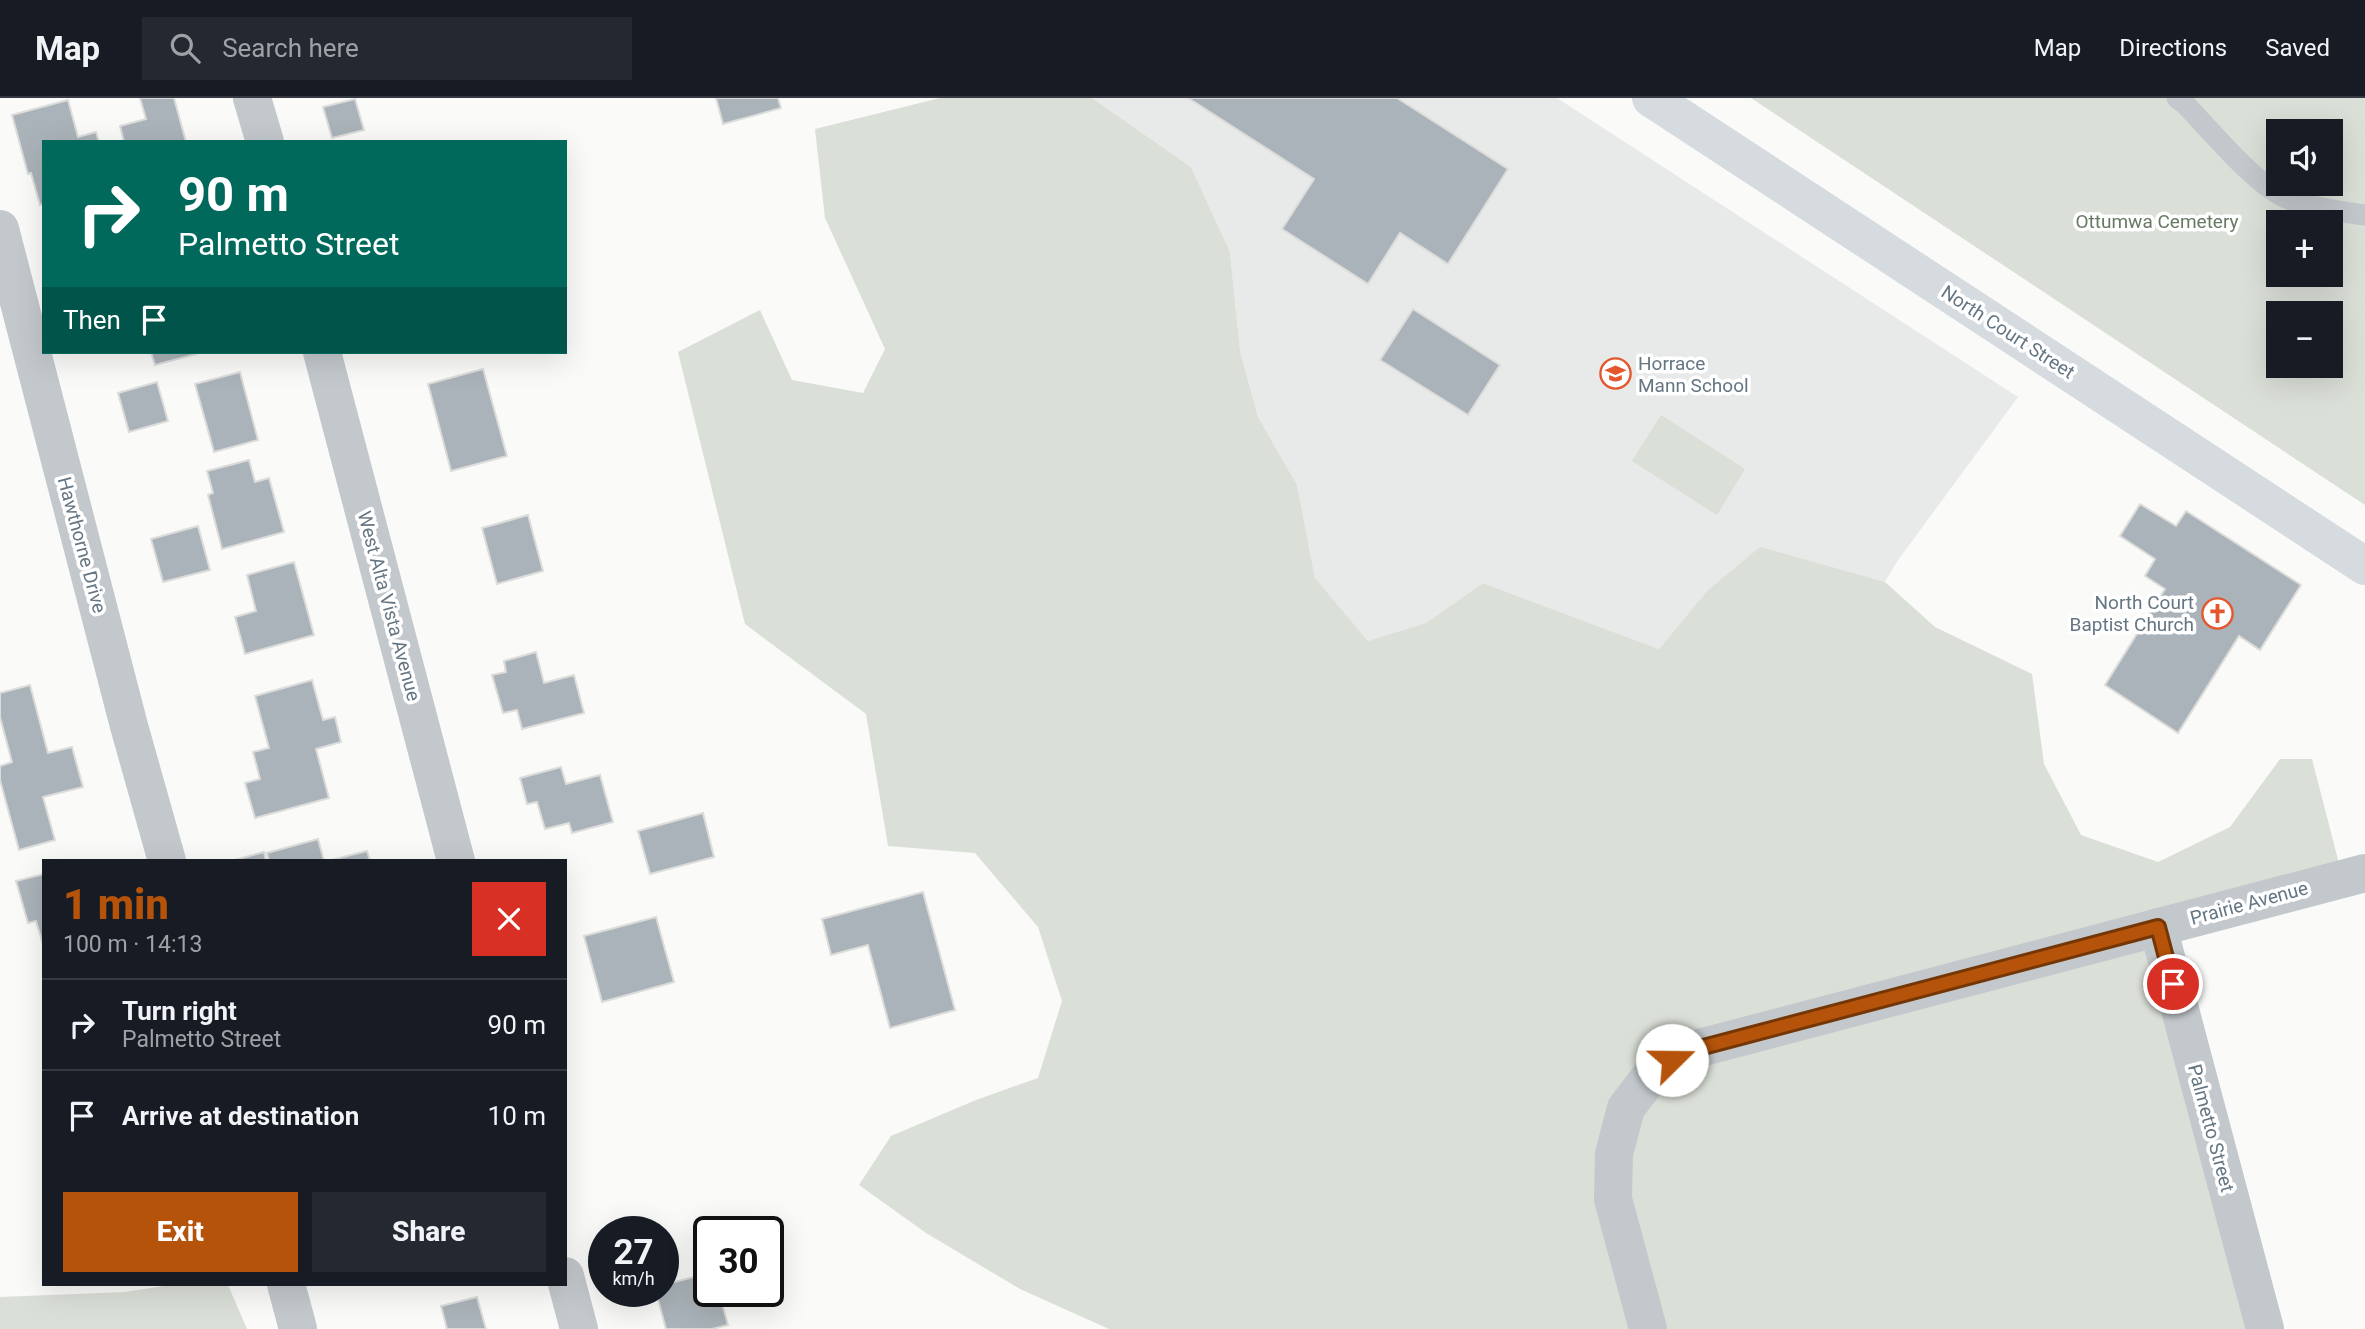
<!DOCTYPE html>
<html lang="en">
<head>
<meta charset="utf-8">
<style>
  :root { --surface:#171b24; --page:#242831; --text:#f1f3f6; --muted:#9ea1a6; --line:#363941; --accent:#b45309 }
  body { margin:0; font-family:Roboto,sans-serif; background:var(--page); color:var(--text); height:100vh; display:flex; flex-direction:column; font-size:26px; white-space:nowrap }
  * { box-sizing:border-box; margin:0 }
  p { font-size:23px; color:var(--muted) }
  .icon { flex:none; width:38px; height:38px; fill:none; stroke:currentColor; stroke-width:2; stroke-linecap:round; stroke-linejoin:round }
  .map { position:relative; flex:1; overflow:hidden }
  .panel { position:absolute; left:42px; top:761px; width:525px; height:427px; display:flex; flex-direction:column; background:var(--surface); border-radius:0px; box-shadow:0 7px 28px #0002 }
  .panel>* { flex:none }
  .top-card { position:absolute; left:42px; top:42px; width:525px; height:214px; border-radius:0px; box-shadow:0 7px 28px #0002; background:#00695c; color:#fff; overflow:hidden }
  .buttons { position:absolute; left:2266px; top:21px; display:grid; gap:14px }
  .buttons a { display:grid; place-items:center; width:77px; height:77px; border-radius:0px; background:var(--surface); box-shadow:0 7px 28px #0002; font-size:35px }
  .speed { position:absolute; left:588px; top:1118px; display:flex; gap:14px; font-size:35px; font-weight:700; text-align:center }
  .speed>* { display:grid; place-content:center; width:91px; height:91px; border-radius:50%; background:var(--surface); box-shadow:0 7px 28px #0002; line-height:1 }
  .speed small { font-size:18px; font-weight:400 }
  .speed .limit { border:4px solid #111; border-radius:10px; background:#fff; color:#111 }
  .pin { position:absolute; display:grid; place-items:center; width:60px; height:60px; color:#fff; margin:-30px; border:4px solid #fff; border-radius:50%; box-shadow:0 2px 7px #0007 }
  .me { position:absolute; width:77px; margin:-38px; rotate:68deg; stroke-linejoin:round; filter:drop-shadow(0 0 5px #0008) }
  .turn { display:flex; align-items:center; gap:24px; height:147px; padding:0 21px; font-size:32px }
  .turn .icon { width:91px; height:91px; stroke-width:2.5 }
  .turn b { display:block; font-size:49px; line-height:60px }
  .then { display:flex; align-items:center; height:66px; padding:0 21px; background:#0003; gap:14px; font-size:26px }
  .round { display:grid; place-items:center; flex:none; width:74px; height:74px; border-radius:0px; background:var(--page) }
  .head { display:flex; align-items:center; justify-content:space-between; height:119px; padding:0 21px }
  h1 { font-size:42px; font-weight:800; line-height:52px; color:var(--accent) }
  .button { display:flex; gap:14px; margin-top:auto; padding:14px 21px }
  .button a { flex:1; height:80px; border-radius:0px; background:var(--accent); color:#fff; font-size:28px; font-weight:800; line-height:80px; text-align:center }
  .button a+a { background:var(--page); color:var(--text) }
  ul { padding:0; list-style:none }
  li { display:flex; align-items:center; gap:21px; height:91px; padding:0 21px; border-top:2px solid var(--line) }
  li div { flex:1 }
  li b { display:block; font-size:26px }
  li em { font-style:normal }
  header { display:flex; align-items:center; gap:42px; box-sizing:border-box; height:98px; padding:0 35px; background:var(--surface); border-bottom:2px solid var(--line) }
  header strong { font-size:33px }
  nav { display:flex; gap:38px; margin-inline-start:auto; font-size:24px }
  .search { width:490px; height:63px; background:var(--page); display:flex; align-items:center; gap:18px; box-sizing:border-box; padding:0 24px; border-radius:0px; color:var(--muted); font-size:26px }
  .map>svg:first-child { display:block }
  .built { fill:#e8e9e9 }
  .green { fill:#dadfd7; fill-rule:evenodd }
  .building { fill:#aab3b9; stroke:#dcdcda; stroke-width:2 }
  .lines { fill:none; stroke-linecap:round; stroke-linejoin:round }
  .lane { stroke:#c3c8cc; stroke-width:21 }
  .street { stroke:#c3c8cc; stroke-width:38 }
  .secondary { stroke:#d6dbdf; stroke-width:38 }
  .route-casing { stroke:#753606; stroke-width:18 }
  .route { stroke:#b45309; stroke-width:12 }
  .labels { text-anchor:middle; dominant-baseline:central; stroke-width:7; stroke-linejoin:round; paint-order:stroke }
  .park-label { font-size:19px; fill:#687a64; stroke:#fff }
  .street-label { font-size:19px; fill:#657683; stroke:#fff }
  .poi-label { font-size:19px; fill:#657683; stroke:#fff; text-anchor:start }
</style>
</head>
<body>
<header>
<strong>Map</strong>
<div class="search"><svg class="icon" aria-label="search" viewBox="0 0 24 24"><circle cx="10" cy="10" r="6"/><path d="M15 15l6 6"/></svg>Search here</div>
<nav><a>Map</a><a>Directions</a><a>Saved</a></nav>
</header>
<div class="map">
<svg width="2365" height="1231" viewBox="0 0 2365 1231">
  <rect width="100%" height="100%" fill="#fafaf8"/>
  <polygon class="built" points="1092,0 1557,0 2018,299 1896,465 1885,484 1834,470 1707,493 1659,551 1483,485 1426,525 1368,543 1315,480 1297,387 1258,319 1240,253 1230,154 1191,69"/>
  <g class="green">
    <polygon points="940,0 1092,0 1191,69 1230,154 1240,253 1258,319 1297,387 1315,480 1368,543 1426,525 1483,485 1659,551 1707,493 1760,449 1885,484 1935,529 2032,576 2044,666 2081,737 2158,764 2230,729 2280,661 2312,661 2343,781 2158,830 2265,1231 1109,1231 1020,1191 926,1135 859,1087 891,1038 976,1002 1038,980 1062,903 1038,829 975,755 888,748 866,616 745,526 678,254 760,212 792,282 863,295 885,251 825,120 815,31"/>
    <path d="M1751 0H2365V407ZM2278 33H2331V86H2278ZM2278 124H2331V177H2278ZM2278 215H2331V268H2278Z"/>
    <polygon points="1661,317 1745,371 1717,417 1632,363"/>
    <polygon points="177,1186 228,1187 247,1231 0,1231 0,1199 125,1194"/>
  </g>
  <g class="building">
    <polygon points="140,0 174,0 186,44 124,44 120,28 146,21"/>
    <polygon points="716,0 778,0 781,10 723,26"/>
    <polygon points="1188,0 1397,0 1508,71 1448,166 1400,135 1368,186 1282,131 1314,81"/>
    <polygon points="355,1 364,32 332,40 323,9"/>
    <polygon points="68,2 78,39 96,34 99,44 44,44 44,106 40,107 31,75 28,76 12,17"/>
    <polygon points="1413,211 1500,267 1468,317 1380,262"/>
    <polygon points="151,254 196,254 196,256 155,267"/>
    <polygon points="483,271 507,358 451,373 428,286"/>
    <polygon points="240,274 258,342 214,354 195,286"/>
    <polygon points="157,284 168,323 129,334 118,295"/>
    <polygon points="249,362 255,384 269,380 284,434 222,451 208,397 213,395 207,373"/>
    <polygon points="2140,406 2176,428 2186,413 2301,487 2260,552 2239,538 2178,635 2105,587 2165,491 2145,478 2155,461 2120,438"/>
    <polygon points="528,417 543,473 497,486 482,430"/>
    <polygon points="198,428 210,472 163,484 151,441"/>
    <polygon points="294,464 314,537 245,556 235,519 256,513 247,477"/>
    <polygon points="536,554 544,585 574,577 584,615 522,631 517,612 503,615 492,577 506,574 504,563"/>
    <polygon points="312,582 323,622 335,619 341,644 316,651 329,700 255,720 245,685 260,681 253,654 269,650 255,598"/>
    <polygon points="30,587 48,655 72,649 83,689 43,699 55,742 19,752 0,682 0,668 12,664 0,619 0,595"/>
    <polygon points="561,669 566,686 600,677 613,724 572,735 569,725 545,731 537,704 527,706 520,680"/>
    <polygon points="703,715 714,759 650,776 638,733"/>
    <polygon points="318,741 324,763 269,763 267,755"/>
    <polygon points="367,753 370,763 328,763"/>
    <polygon points="264,754 266,763 231,763"/>
    <polygon points="44,776 44,850 36,823 28,825 16,783"/>
    <polygon points="923,794 955,912 890,930 868,847 831,857 822,821"/>
    <polygon points="656,819 674,884 602,904 584,838"/>
    <polygon points="709,1175 709,1194 719,1194 728,1227 712,1231 666,1231 656,1194 663,1194 663,1187"/>
    <polygon points="477,1199 486,1231 447,1231 441,1208"/>
  </g>
  <g class="lines">
    <path class="lane" d="M2177 0 2185 6C2211 33 2249 79 2280 97 2300 108 2342 114 2365 117"/>
    <g class="street">
      <polyline points="252,0 265,44"/>
      <polyline points="0,131 129,628 167,763"/>
      <polyline points="322,254 456,763"/>
      <polyline points="2158,829 2265,1231"/>
      <polyline points="565,1178 579,1231"/>
      <polyline points="286,1186 298,1231"/>
      <polyline points="1648,1231 1613,1101 1614,1056 1626,1010 1656,971 1688,953 2365,775"/>
    </g>
    <polyline class="secondary" points="1651,0 2365,468"/>
  </g>
  <g class="lines">
    <defs>
      <polyline id="route" points="1672,962 1688,953 2158,829 2173,886"/>
    </defs>
    <use href="#route" class="route-casing"/>
    <use href="#route" class="route"/>
  </g>
  <defs>
    <symbol id="school-ring" viewBox="-11 -11 22 22"><circle r="9.5" fill="#fff" stroke="#e4572e" stroke-width="1.5"/><path d="M0-5L7-2L0 1L-7-2ZM-4 1L0 2.5L4 1V4Q0 6-4 4Z" fill="#e4572e"/></symbol>
    <symbol id="church-ring" viewBox="-11 -11 22 22"><circle r="9.5" fill="#fff" stroke="#e4572e" stroke-width="1.5"/><path d="M-1.2-6h2.4v3.5h3.3v2.4h-3.3V6h-2.4V-.1h-3.3v-2.4h3.3Z" fill="#e4572e"/></symbol>
  </defs>
  <g fill-rule="evenodd">
    <use href="#school-ring" x="1598" y="258" width="35" height="35"/>
    <use href="#church-ring" x="2200" y="498" width="35" height="35"/>
  </g>
  <g class="labels">
    <g class="park-label">
      <text x="2157" y="123">Ottumwa Cemetery</text>
    </g>
    <g class="street-label">
      <text transform="translate(2008 234) rotate(33)">North Court Street</text>
      <text transform="translate(82 447) rotate(75)">Hawthorne Drive</text>
      <text transform="translate(389 508) rotate(75)">West Alta Vista Avenue</text>
      <text transform="translate(2249 805) rotate(-15)">Prairie Avenue</text>
      <text transform="translate(2211 1030) rotate(75)">Palmetto Street</text>
    </g>
    <g class="poi-label">
      <text x="1638" y="265">Horrace<tspan x="1638" dy="22">Mann School</tspan></text>
      <text x="2194" y="504" text-anchor="end">North Court<tspan x="2194" dy="22">Baptist Church</tspan></text>
    </g>
  </g>
</svg>
<div class="buttons">
<a><svg class="icon" aria-label="sound" viewBox="0 0 24 24"><path d="M4 9h4l5-4v14l-5-4H4zM17 9q2 3 0 6"/></svg></a>
<a>+</a>
<a>−</a>
</div>
<div class="speed"><div>27<small>km/h</small></div><div class="limit">30</div></div>
<div class="pin" style="left:2173px;top:886px;background:#d93025"><svg class="icon" aria-label="arrive" viewBox="0 0 24 24"><path d="M6 21V4h12l-3 4 3 4H6"/></svg></div>
<svg class="me" style="left:1672px;top:962px" viewBox="-20 -20 40 40"><circle r="19" fill="#fff"/><path d="M0-13L10 11 0 6-10 11z" fill="#b45309"/></svg>
<div class="top-card">
<div class="turn"><svg class="icon" aria-label="right" viewBox="0 0 24 24"><path d="M7 20v-9h11M14 6l5 5-5 5"/></svg><div><b>90 m</b>Palmetto Street</div></div>
<div class="then">Then<svg class="icon" aria-label="arrive" viewBox="0 0 24 24"><path d="M6 21V4h12l-3 4 3 4H6"/></svg></div>
</div>
<section class="panel">
<div class="head"><div><h1>1 min</h1><p>100 m · 14:13</p></div><a class="round" style="background:#d93025;color:#fff"><svg class="icon" aria-label="close" viewBox="0 0 24 24"><path d="M6 6l12 12M18 6L6 18"/></svg></a></div>
<ul>
<li><svg class="icon" aria-label="right" viewBox="0 0 24 24"><path d="M7 20v-9h11M14 6l5 5-5 5"/></svg><div><b>Turn right</b><p>Palmetto Street</p></div><em>90 m</em></li>
<li><svg class="icon" aria-label="arrive" viewBox="0 0 24 24"><path d="M6 21V4h12l-3 4 3 4H6"/></svg><div><b>Arrive at destination</b></div><em>10 m</em></li>
</ul>
<div class="button"><a>Exit</a><a>Share</a></div>
</section>
</div>
</body>
</html>
